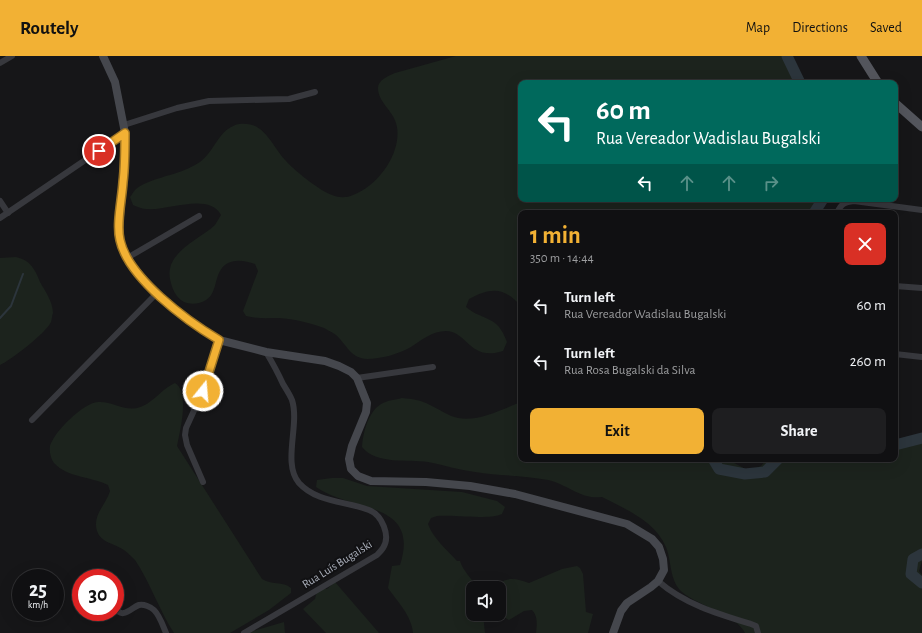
<!DOCTYPE html>
<html lang="en">
<head>
<meta charset="utf-8">
<style>
  :root { --surface:#101012; --page:#1e1e20; --text:#f1f3f6; --muted:#9c9d9f; --line:#303032; --accent:#f2b134 }
  body { margin:0; font-family:"Alegreya Sans",sans-serif; background:var(--page); color:var(--text); height:100vh; display:flex; flex-direction:column; font-size:15px; white-space:nowrap }
  * { box-sizing:border-box; margin:0 }
  p { font-size:13px; color:var(--muted) }
  .icon { flex:none; width:22px; height:22px; fill:none; stroke:currentColor; stroke-width:2; stroke-linecap:round; stroke-linejoin:round }
  .map { position:relative; flex:1; overflow:hidden }
  .panel { position:absolute; left:518px; top:154px; width:380px; height:252px; display:flex; flex-direction:column; background:var(--surface); border-radius:8px; box-shadow:0 4px 16px #0002,0 0 0 1px var(--line) }
  .panel>* { flex:none }
  .banner { position:absolute; left:518px; top:24px; width:380px; height:122px; border-radius:8px; box-shadow:0 4px 16px #0002,0 0 0 1px var(--line); background:#00695c; color:#fff; overflow:hidden }
  .fabs { position:absolute; left:466px; top:525px; display:grid; gap:8px }
  .fabs a { display:grid; place-items:center; width:40px; height:40px; border-radius:8px; background:var(--surface); box-shadow:0 4px 16px #0002,0 0 0 1px var(--line); font-size:20px }
  .speed { position:absolute; left:12px; top:513px; display:flex; gap:8px; font-size:20px; font-weight:700; text-align:center }
  .speed>* { display:grid; place-content:center; width:52px; height:52px; border-radius:50%; background:var(--surface); box-shadow:0 4px 16px #0002,0 0 0 1px var(--line); line-height:1 }
  .speed small { font-size:10px; font-weight:400 }
  .speed .limit { border:6px solid #d22; background:#fff; color:#111 }
  .pin { position:absolute; display:grid; place-items:center; width:34px; height:34px; color:#fff; margin:-17px; border:2px solid #fff; border-radius:50%; box-shadow:0 1px 4px #0007 }
  .me { position:absolute; width:44px; margin:-22px; rotate:17deg; stroke-linejoin:round; filter:drop-shadow(0 0 3px #0008) }
  .turn { display:flex; align-items:center; gap:14px; height:84px; padding:0 12px; font-size:18px }
  .turn .icon { width:52px; height:52px; stroke-width:2.5 }
  .turn b { display:block; font-size:28px; line-height:34px }
  .lanes { display:flex; align-items:center; height:38px; padding:0 12px; background:#0003; justify-content:center; gap:20px; direction:ltr }
  .lanes .off { opacity:.35 }
  .round { display:grid; place-items:center; flex:none; width:42px; height:42px; border-radius:8px; background:var(--page) }
  .headline { display:flex; align-items:center; justify-content:space-between; height:68px; padding:0 12px }
  h1 { font-size:24px; font-weight:600; line-height:30px; color:var(--accent) }
  .primary-button { display:flex; gap:8px; margin-top:auto; padding:8px 12px }
  .primary-button a { flex:1; height:46px; border-radius:8px; background:var(--accent); color:#111; font-size:16px; font-weight:600; line-height:46px; text-align:center }
  .primary-button a+a { background:var(--page); color:var(--text) }
  ul { padding:0; list-style:none }
  li { display:flex; align-items:center; gap:12px; height:56px; padding:0 12px }
  li div { flex:1 }
  li b { display:block; font-size:15px }
  li em { font-style:normal }
  header { display:flex; align-items:center; gap:24px; box-sizing:border-box; height:56px; padding:0 20px; background:var(--accent); color:#111 }
  header strong { font-size:19px }
  nav { display:flex; gap:22px; margin-inline-start:auto; font-size:14px }
  .map>svg:first-child { display:block }
  .green { fill:#1c231d }
  .lines { fill:none; stroke-linecap:round; stroke-linejoin:round }
  .stream { stroke:#2c353c; stroke-width:2 }
  .river { stroke:#2c353c; stroke-width:11 }
  .minor { stroke:#37383d; stroke-width:6 }
  .secondary { stroke:#45474d; stroke-width:8 }
  .primary { stroke:#53555c; stroke-width:9 }
  .route-casing { stroke:#9d7322; stroke-width:10 }
  .route { stroke:#f2b134; stroke-width:7 }
  .labels { text-anchor:middle; dominant-baseline:central; stroke-width:4; stroke-linejoin:round; paint-order:stroke }
  .street-label { font-size:12px; fill:#a8adb8; stroke:#111113 }
</style>
</head>
<body>
<header>
<strong>Routely</strong>
<nav><a>Map</a><a>Directions</a><a>Saved</a></nav>
</header>
<div class="map">
<svg width="922" height="577" viewBox="0 0 922 577">
  <rect width="100%" height="100%" fill="#161618"/>
  <g class="green">
    <path d="M456 0H792L805 27H521V143H823L819 150 820 157H521V250C504 231 491 231 469 243L466 251C484 266 497 258 507 286L503 295C470 306 467 275 446 275 432 275 422 284 411 291 399 298 381 303 367 303 352 302 348 292 339 282 335 277 329 275 324 272 311 267 294 263 279 262 268 262 258 263 246 260L243 255 258 215 255 208C246 205 237 203 228 207 210 217 222 241 199 247 194 248 189 248 184 246 175 241 172 232 170 223 165 196 199 184 215 169 217 166 219 162 221 159 209 136 168 155 147 153 142 153 138 151 133 149L130 141C132 139 133 136 135 134 146 123 177 119 191 111 198 108 203 104 208 98 218 86 222 72 239 68 245 67 252 68 257 71 270 79 276 95 286 105 295 115 320 135 332 139 339 142 347 142 353 139 379 130 404 94 396 67 393 55 378 46 378 32 378 24 388 20 395 17Z"/>
    <path d="M16 201C30 204 35 213 40 226 45 235 53 246 53 257 52 259 52 263 51 266 46 277 11 304 0 309V202Z"/>
    <path d="M175 327C190 336 180 375 177 390L262 523C271 529 283 525 291 532V537L269 554 230 577H174C159 554 150 526 135 504 132 501 127 496 124 494 114 487 101 487 97 475 92 459 106 449 110 435L108 429C90 420 68 422 54 407 51 403 49 395 50 390 54 376 83 347 98 346 112 345 123 355 137 352 152 349 161 333 175 327Z"/>
    <path d="M402 342C412 343 421 344 430 349 439 353 448 360 458 362 479 366 502 353 521 346V403H727L749 415 761 410 767 403H895V392L922 387V505L919 515 922 519V577H745C738 560 697 549 682 536 669 524 672 506 666 491 655 465 625 453 602 441 581 444 567 428 548 424 524 419 499 420 475 416 459 414 444 409 428 406 408 403 376 409 362 391 363 377 368 356 381 348 388 344 395 344 402 342Z"/>
    <path d="M332 422H343L367 430 462 436 497 445 505 451 502 458C489 464 454 459 437 460L431 462 428 468C433 482 447 494 457 505H460C463 515 472 523 478 532H473V558H483L485 577H413C412 560 397 545 388 532L392 510 400 509C421 444 350 456 316 431L317 424Z"/>
    <path d="M577 510 580 512 583 518 586 556 593 558 588 577H536C537 569 538 560 532 554L524 555 509 564 500 559 499 532H496C504 519 517 523 529 527L562 513Z"/>
    <polygon points="335,526 379,577 326,577 303,553 315,543 317,535 324,532 327,533"/>
    <polygon points="284,566 285,577 246,577"/>
  </g>
  <g class="lines">
    <polyline class="stream" points="0,262 11,250 23,218"/>
    <g class="river">
      <polyline points="787,0 800,27"/>
      <polyline points="814,157 823,143"/>
      <polyline points="895,389 922,382"/>
      <polyline points="713,403 719,413 745,418 765,416 778,403"/>
      <polyline points="922,498 913,503 911,518 922,527"/>
    </g>
    <g class="minor">
      <polyline points="0,7 12,0"/>
      <polyline points="124,69 177,52 209,45 289,43 315,36"/>
      <polyline points="0,145 8,157"/>
      <path d="M837 157C841 148 844 146 854 145L922 154"/>
      <polyline points="0,162 125,77"/>
      <polyline points="127,202 199,160"/>
      <polyline points="895,230 922,232"/>
      <polyline points="895,298 922,301"/>
      <polyline points="357,322 433,311"/>
      <polyline points="32,364 156,238"/>
      <polyline points="203,426 187,389 185,379 186,372 203,335 219,284"/>
      <path d="M658 525C684 548 718 558 751 568L756 570 758 577"/>
      <path d="M115 551C122 565 132 551 139 549 144 548 151 551 154 554 160 560 163 570 166 577"/>
      <path d="M244 577 377 499C379 497 381 495 383 492 391 480 382 459 369 454 347 445 317 447 299 427 282 407 300 369 292 344 290 339 286 333 283 328 278 317 272 306 266 296"/>
    </g>
    <polyline class="secondary" points="103,0 115,26 125,77 123,124 119,174 120,185 127,202 135,213 156,238 183,260 219,284 266,296 325,305 339,310 351,316 357,322 367,347 366,356 352,390 349,403 351,413 358,420 371,425 426,426 470,430 515,438 627,468 652,483 659,491 663,503 664,514 658,525 651,531 627,547 621,555 613,577"/>
    <g class="primary">
      <polyline points="861,0 878,27"/>
      <polyline points="895,47 922,71"/>
    </g>
  </g>
  <g class="lines">
    <defs>
      <path id="route" d="M99 95 125 77C125 94 125 110 123 126 122 143 116 168 120 184 128 222 187 265 219 284L203 335"/>
    </defs>
    <use href="#route" class="route-casing"/>
    <use href="#route" class="route"/>
  </g>
  <g class="labels">
    <g class="street-label">
      <text transform="translate(337 508) rotate(-32)">Rua Luís Bugalski</text>
    </g>
  </g>
</svg>
<div class="fabs">
<a><svg class="icon" aria-label="sound" viewBox="0 0 24 24"><path d="M4 9h4l5-4v14l-5-4H4zM17 9q2 3 0 6"/></svg></a>
</div>
<div class="speed"><div>25<small>km/h</small></div><div class="limit">30</div></div>
<div class="pin" style="left:99px;top:95px;background:#d93025"><svg class="icon" aria-label="arrive" viewBox="0 0 24 24"><path d="M6 21V4h12l-3 4 3 4H6"/></svg></div>
<svg class="me" style="left:203px;top:335px" viewBox="-20 -20 40 40"><circle r="17" fill="#f2b134" stroke="#fff" stroke-width="3"/><path d="M0-11L8 9 0 5-8 9z" fill="#fff"/></svg>
<div class="banner">
<div class="turn"><svg class="icon" aria-label="left" viewBox="0 0 24 24"><path d="M17 20v-9H6M10 6l-5 5 5 5"/></svg><div><b>60 m</b>Rua Vereador Wadislau Bugalski</div></div>
<div class="lanes"><svg class="icon" aria-label="left" viewBox="0 0 24 24"><path d="M17 20v-9H6M10 6l-5 5 5 5"/></svg><svg class="icon off" aria-label="ahead" viewBox="0 0 24 24"><path d="M12 20V5M6 11l6-6 6 6"/></svg><svg class="icon off" aria-label="ahead" viewBox="0 0 24 24"><path d="M12 20V5M6 11l6-6 6 6"/></svg><svg class="icon off" aria-label="right" viewBox="0 0 24 24"><path d="M7 20v-9h11M14 6l5 5-5 5"/></svg></div>
</div>
<section class="panel">
<div class="headline"><div><h1>1 min</h1><p>350 m · 14:44</p></div><a class="round" style="background:#d93025;color:#fff"><svg class="icon" aria-label="close" viewBox="0 0 24 24"><path d="M6 6l12 12M18 6L6 18"/></svg></a></div>
<ul>
<li><svg class="icon" aria-label="left" viewBox="0 0 24 24"><path d="M17 20v-9H6M10 6l-5 5 5 5"/></svg><div><b>Turn left</b><p>Rua Vereador Wadislau Bugalski</p></div><em>60 m</em></li>
<li><svg class="icon" aria-label="left" viewBox="0 0 24 24"><path d="M17 20v-9H6M10 6l-5 5 5 5"/></svg><div><b>Turn left</b><p>Rua Rosa Bugalski da Silva</p></div><em>260 m</em></li>
</ul>
<div class="primary-button"><a>Exit</a><a>Share</a></div>
</section>
</div>
</body>
</html>
